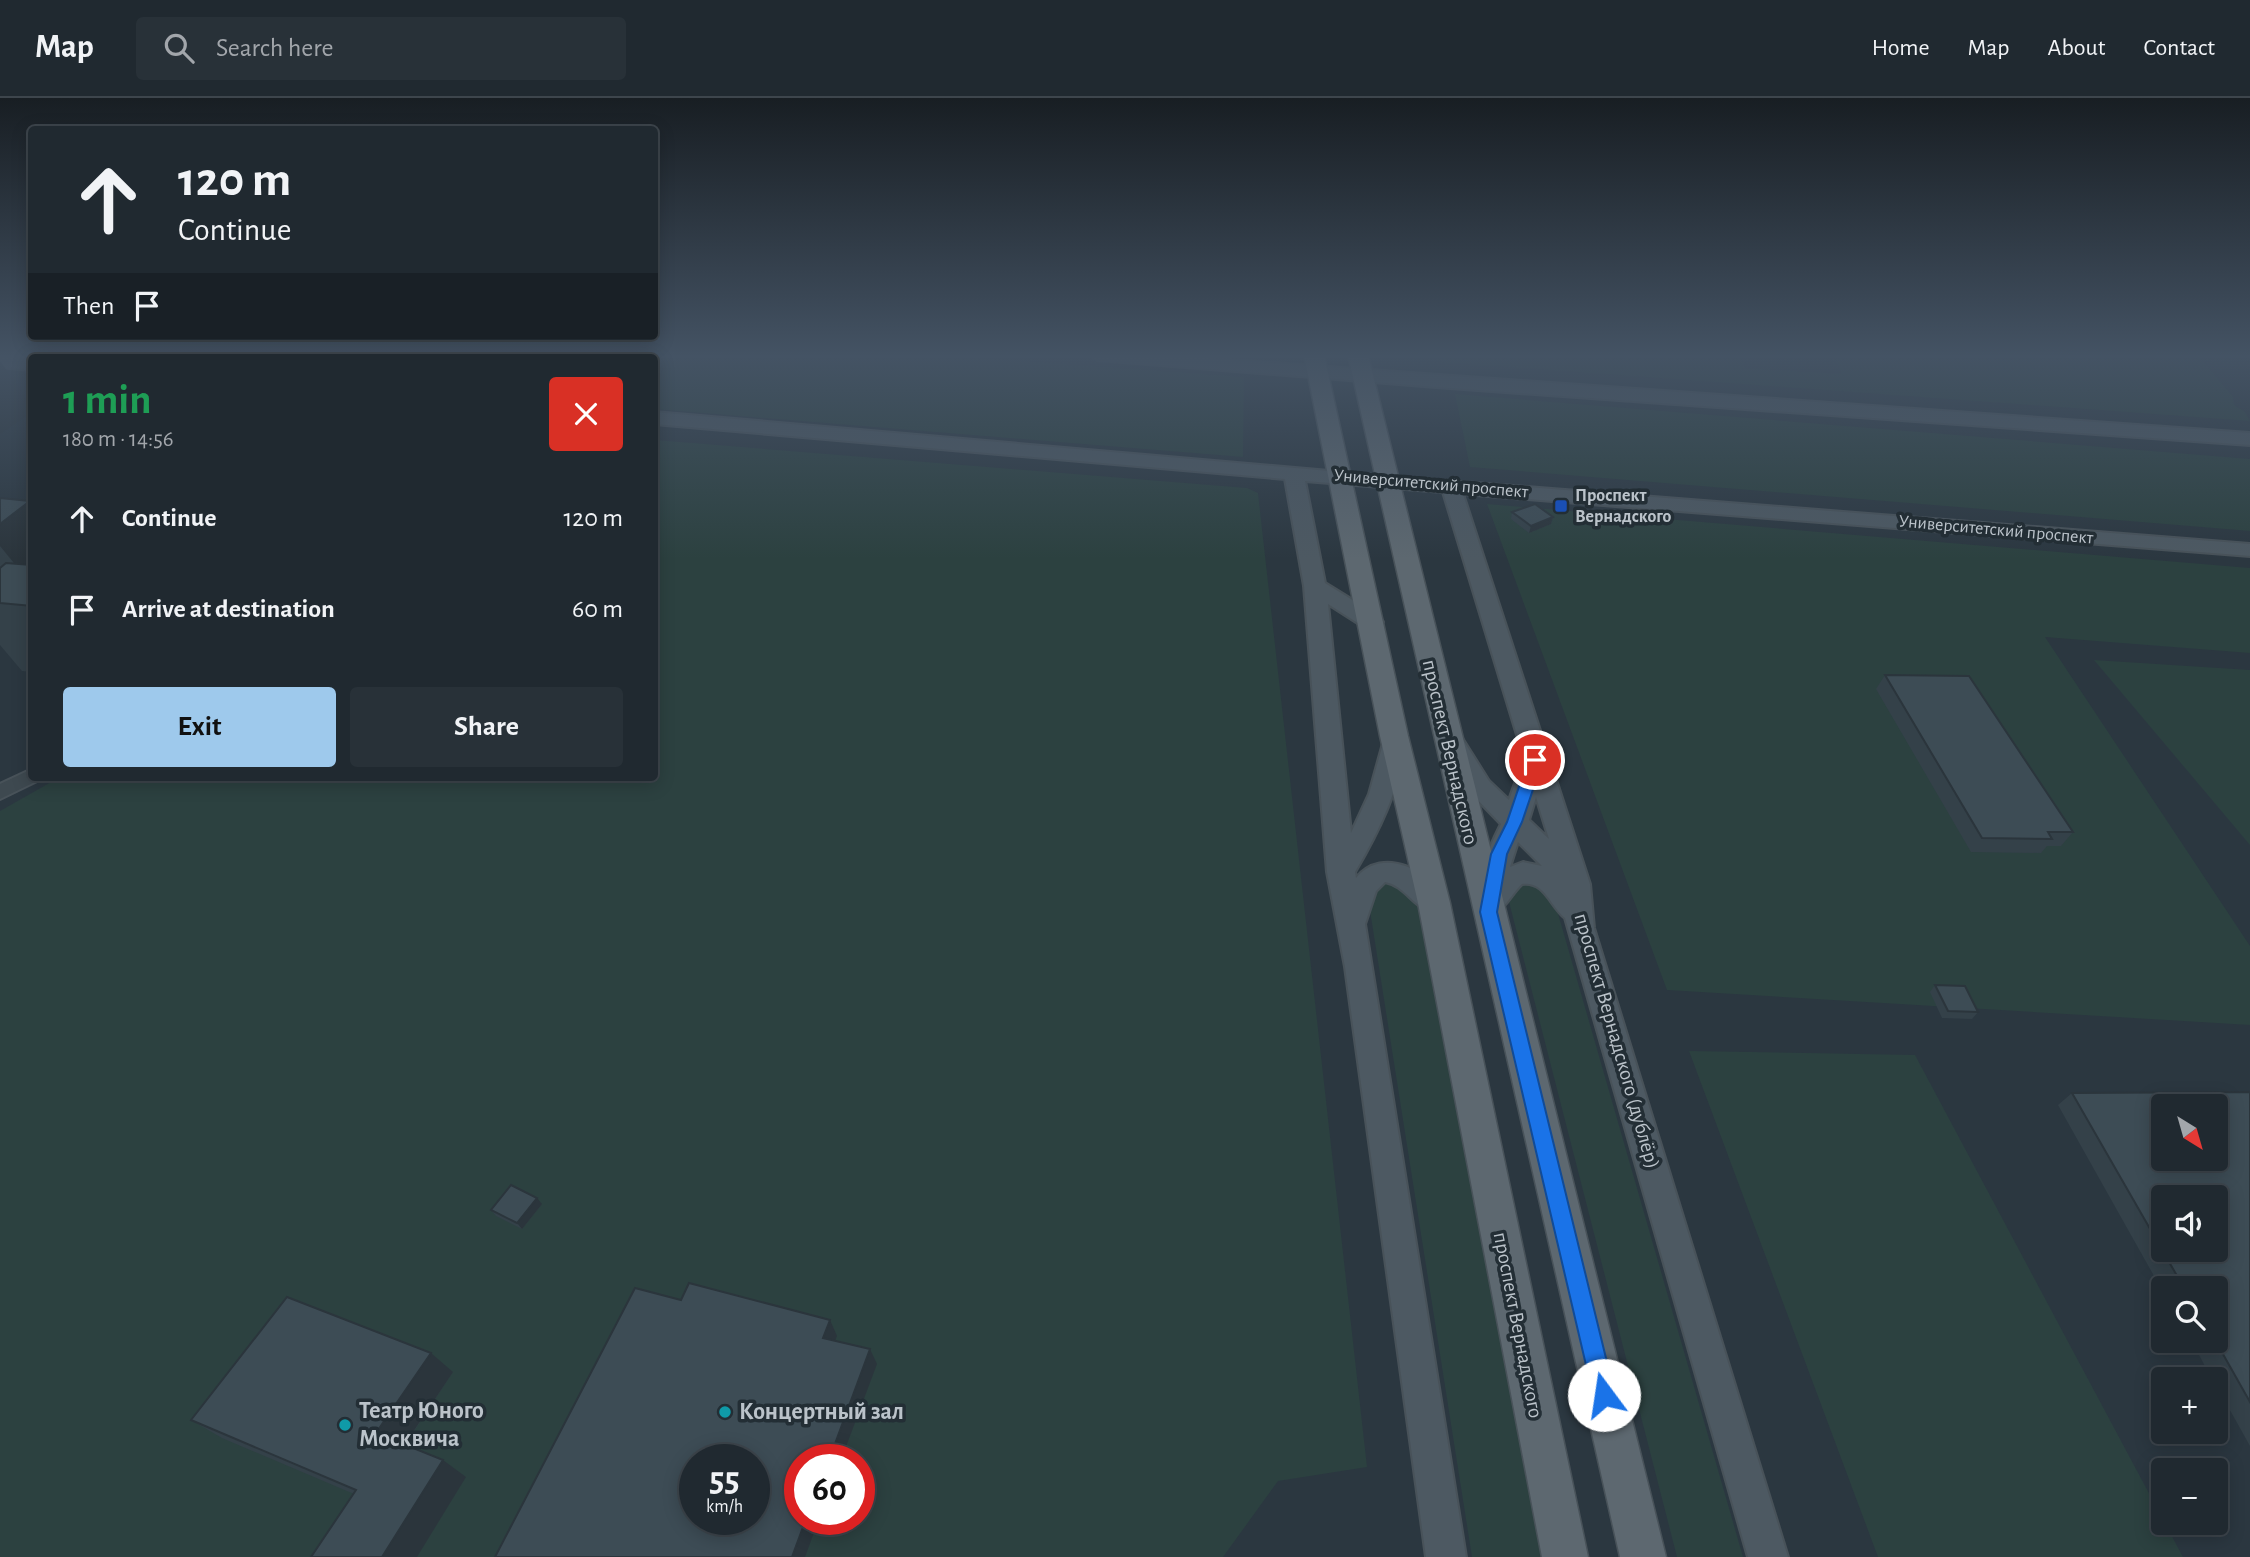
<!DOCTYPE html>
<html lang="en">
<head>
<meta charset="utf-8">
<style>
  :root { --surface:#202930; --page:#283138; --text:#f1f3f6; --muted:#a2a6ab; --line:#3d454c; --accent:#9ec9ec }
  body { margin:0; font-family:"Alegreya Sans",sans-serif; background:var(--page); color:var(--text); height:100vh; display:flex; flex-direction:column; font-size:26px; white-space:nowrap }
  * { box-sizing:border-box; margin:0 }
  p { font-size:23px; color:var(--muted) }
  .icon { flex:none; width:38px; height:38px; fill:none; stroke:currentColor; stroke-width:2; stroke-linecap:round; stroke-linejoin:round }
  .map { position:relative; flex:1; overflow:hidden }
  .details { position:absolute; left:28px; top:256px; width:630px; height:427px; display:flex; flex-direction:column; background:var(--surface); border-radius:7px; box-shadow:0 4px 18px #0003,0 0 0 2px var(--line) }
  .details>* { flex:none }
  .banner { position:absolute; left:28px; top:28px; width:630px; height:214px; border-radius:7px; box-shadow:0 4px 18px #0003,0 0 0 2px var(--line); background:#202930; color:var(--text); overflow:hidden }
  .needle { width:46px; rotate:143deg }
  .buttons { position:absolute; left:2151px; top:996px; display:grid; gap:14px }
  .buttons a { display:grid; place-items:center; width:77px; height:77px; border-radius:7px; background:var(--surface); box-shadow:0 4px 18px #0003,0 0 0 2px var(--line); font-size:35px }
  .speed { position:absolute; left:679px; top:1346px; display:flex; gap:14px; font-size:35px; font-weight:700; text-align:center }
  .speed>* { display:grid; place-content:center; width:91px; height:91px; border-radius:50%; background:var(--surface); box-shadow:0 4px 18px #0003,0 0 0 2px var(--line); line-height:1 }
  .speed small { font-size:18px; font-weight:400 }
  .speed .limit { border:10px solid #d22; background:#fff; color:#111 }
  .pin { position:absolute; display:grid; place-items:center; width:60px; height:60px; color:#fff; margin:-30px; border:4px solid #fff; border-radius:50%; box-shadow:0 2px 7px #0007 }
  .me { position:absolute; width:77px; margin:-38px; rotate:346deg; stroke-linejoin:round; filter:drop-shadow(0 0 5px #0008) }
  .turn { display:flex; align-items:center; gap:24px; height:147px; padding:0 35px; font-size:32px }
  .turn .icon { width:91px; height:91px; stroke-width:2.5 }
  .turn b { display:block; font-size:49px; line-height:60px }
  .then { display:flex; align-items:center; height:66px; padding:0 35px; background:#0003; gap:14px; font-size:26px }
  .round { display:grid; place-items:center; flex:none; width:74px; height:74px; border-radius:7px; background:var(--page) }
  .summary { display:flex; align-items:center; justify-content:space-between; height:119px; padding:0 35px }
  h1 { font-size:42px; font-weight:600; line-height:52px; color:#1e9e55 }
  .action { display:flex; gap:14px; margin-top:auto; padding:14px 35px }
  .action a { flex:1; height:80px; border-radius:7px; background:var(--accent); color:#111; font-size:28px; font-weight:600; line-height:80px; text-align:center }
  .action a+a { background:var(--page); color:var(--text) }
  ul { padding:0; list-style:none }
  li { display:flex; align-items:center; gap:21px; height:91px; padding:0 35px }
  li div { flex:1 }
  li b { display:block; font-size:26px }
  li em { font-style:normal }
  header { display:flex; align-items:center; gap:42px; box-sizing:border-box; height:98px; padding:0 35px; background:var(--surface); border-bottom:2px solid var(--line) }
  header strong { font-size:33px }
  nav { display:flex; gap:38px; margin-inline-start:auto; font-size:24px }
  .search { width:490px; height:63px; background:var(--page); display:flex; align-items:center; gap:18px; box-sizing:border-box; padding:0 24px; border-radius:7px; color:var(--muted); font-size:26px }
  .map>svg:first-child { display:block }
  .green { fill:#2c4140; fill-rule:evenodd }
  .lines { fill:none; stroke-linecap:round; stroke-linejoin:round }
  .street-casing { stroke:#485259; stroke-width:4 }
  .secondary-casing { stroke:#485259; stroke-width:4 }
  .primary-casing { stroke:#485259; stroke-width:3 }
  .street { fill:#3e4950; fill-rule:evenodd }
  .secondary { fill:#4d5962; fill-rule:evenodd }
  .primary { fill:#5d6870; fill-rule:evenodd }
  .wall { fill:#344149 }
  .shaded-wall { fill:#2b353c }
  .building { fill:#3d4c55; stroke:#2b353c; stroke-width:2; fill-rule:evenodd }
  .route { fill:#1a73e8; stroke:#114b97; stroke-width:2 }
  .transit-dot { fill:#1a4fb4; stroke:#232e35; stroke-width:2.5 }
  .culture-dot { fill:#0f9aa8; stroke:#232e35; stroke-width:2.5 }
  .labels { text-anchor:middle; dominant-baseline:central; stroke-width:7; stroke-linejoin:round; paint-order:stroke }
  .far-street-label { font-size:18px; fill:#bbc3ca; stroke:#232e35 }
  .far-poi-label { font-size:18px; font-weight:bold; fill:#bbc3ca; stroke:#232e35; text-anchor:start }
  .street-label { font-size:21px; fill:#bbc3ca; stroke:#232e35 }
  .near-poi-label { font-size:24px; font-weight:bold; fill:#bbc3ca; stroke:#232e35; text-anchor:start }
</style>
</head>
<body>
<header>
<strong>Map</strong>
<div class="search"><svg class="icon" aria-label="search" viewBox="0 0 24 24"><circle cx="10" cy="10" r="6"/><path d="M15 15l6 6"/></svg>Search here</div>
<nav><a>Home</a><a>Map</a><a>About</a><a>Contact</a></nav>
</header>
<div class="map">
<svg width="2250" height="1459" viewBox="0 0 2250 1459">
  <rect width="100%" height="100%" fill="#2b3740"/>
  <g class="green">
    <polygon points="0,257 938,257 1244,279 1243,359 655,311 654,259 31,261"/>
    <polygon points="1438,257 1740,257 1745,270 1842,276 1833,257 2198,257 2233,299 2234,307 2245,314 2250,323 1441,264"/>
    <polygon points="1455,296 2250,361 2250,433 1470,369"/>
    <path d="M655 342 1247 390 1258 395 1367 1369 1278 1383 1223 1459H0V713L60 679H654ZM695 1362H754V1421H695ZM800 1362H859V1421H800Z"/>
    <polygon points="1487,406 2250,470 2250,555 2045,539 2250,848 2250,927 1667,892"/>
    <polygon points="2094,562 2250,572 2250,747"/>
    <polygon points="1391,783 1420,805 1543,1459 1472,1459 1368,800 1380,785"/>
    <path d="M1526 785C1542 788 1551 798 1557 812L1743 1459H1677L1508 800 1517 787Z"/>
    <polygon points="1689,953 1915,957 2183,1459 1878,1459"/>
  </g>
  <g class="lines">
    <defs>
      <polygon id="street" points="32,671 32,679 40,679 39,682 0,701 0,686"/>
      <g id="secondary">
        <polygon points="1089,257 1161,257 2250,335 2250,347 1436,289 1098,262"/>
        <polygon points="0,259 32,262 32,272 0,269"/>
        <path d="M654 314 1386 378 2250 446V458L1463 396 1590 786 1594 830 1788 1459H1748L1565 820C1550 808 1545 783 1522 786 1507 800 1503 821 1480 814 1469 792 1491 746 1501 726L1471 695 1441 646 1444 640 1453 637 1462 640 1489 683 1509 702 1524 660 1443 394 1305 383 1325 485 1380 519 1383 524 1380 529H1364L1328 506 1351 735 1369 696 1385 638 1394 635 1403 638 1406 644C1399 692 1379 733 1355 774L1356 780C1383 747 1431 773 1448 805L1444 813C1418 821 1409 788 1385 784L1376 793 1365 826 1466 1459H1426L1345 869 1327 774 1304 488 1285 381 654 326ZM1536 699 1549 741 1529 722ZM1518 744 1542 768 1523 764 1510 769Z"/>
      </g>
      <g id="primary">
        <polygon points="1304,257 1324,257 1408,638 1450,805 1588,1459 1542,1459 1418,805 1380,638"/>
        <polygon points="1348,257 1368,257 1666,1459 1620,1459"/>
      </g>
    </defs>
    <use href="#street" class="street-casing"/>
    <use href="#secondary" class="secondary-casing"/>
    <use href="#primary" class="primary-casing"/>
    <use href="#street" class="street"/>
    <use href="#secondary" class="secondary"/>
    <use href="#primary" class="primary"/>
  </g>
  <g class="wall">
    <polygon points="0,400 32,405 32,574 22,573 0,547"/>
    <polygon points="1512,414 1553,419 1551,426 1529,435 1511,421"/>
    <polygon points="1885,577 2073,734 2061,748 2047,748 2041,755 1971,754 1876,591"/>
    <polygon points="1935,887 1978,914 1972,921 1942,920 1930,894"/>
    <polygon points="2250,994 2250,1348 2216,1287 2216,1281 2212,1281 2191,1242 2216,1242 2216,1190 2163,1190 2163,1194 2058,1007 2072,995"/>
    <polygon points="542,1106 522,1131 496,1118 491,1112"/>
    <polygon points="453,1274 405,1347 466,1379 354,1396 222,1340 191,1322"/>
  </g>
  <g class="shaded-wall">
    <polygon points="0,263 32,308 32,314 0,336"/>
    <polygon points="30,403 32,405 32,487 0,448 0,426"/>
    <polygon points="1553,419 1551,426 1529,435 1531,428"/>
    <polygon points="537,1100 542,1106 522,1131 517,1125"/>
    <polygon points="830,1222 837,1238 830,1255 823,1240"/>
    <polygon points="870,1251 877,1266 841,1362 829,1362"/>
    <polygon points="431,1255 453,1274 401,1352 376,1335"/>
    <polygon points="443,1362 466,1379 417,1459 382,1459"/>
    <polygon points="806,1421 819,1421 805,1459 792,1459"/>
  </g>
  <g class="building">
    <polygon points="129,257 221,257 248,259 126,259"/>
    <polygon points="0,400 30,403 0,426"/>
    <polygon points="1535,406 1553,419 1531,428 1512,414"/>
    <polygon points="6,465 32,467 32,508 0,505 0,470"/>
    <polygon points="1885,577 1969,578 2073,734 2048,734 2052,741 1982,740"/>
    <polygon points="1935,887 1965,888 1978,914 1948,913"/>
    <path d="M2250 994V1304L2215 1242H2216V1190H2184L2072 995ZM2163 1008H2216V1060H2163ZM2163 1099H2216V1152H2163Z"/>
    <polygon points="511,1087 537,1100 517,1125 491,1112"/>
    <path d="M689 1185 830 1222 823 1240 870 1251 829 1362H800V1421H806L792 1459H495L635 1190 681 1202ZM695 1362H754V1421H695Z"/>
    <polygon points="287,1199 431,1255 376,1335 443,1362 382,1459 311,1459 356,1392 191,1322"/>
  </g>
  <linearGradient id="sky" x2="0" y2="1"><stop stop-color="#181e23"/><stop offset="0.56" stop-color="#445364"/><stop offset="1" stop-color="#445364" stop-opacity="0"/></linearGradient>
  <rect width="2250" height="461" fill="url(#sky)"/>
  <polygon class="route" points="1535,657 1543,662 1522,724 1507,756 1497,814 1615,1297 1612,1305 1604,1308 1596,1305 1593,1297 1480,814 1491,756 1507,724 1528,662"/>
  <rect class="transit-dot" x="1554" y="401" width="14" height="14" rx="3.5"/>
  <g class="culture-dot">
    <circle cx="725" cy="1314" r="7"/>
    <circle cx="345" cy="1327" r="7"/>
  </g>
  <g class="labels">
    <g class="far-street-label">
      <text transform="translate(1431 386) rotate(5)">Университетский проспект</text>
      <text transform="translate(1996 432) rotate(5)">Университетский проспект</text>
    </g>
    <g class="far-poi-label">
      <text x="1575" y="398">Проспект<tspan x="1575" dy="21">Вернадского</tspan></text>
    </g>
    <g class="street-label">
      <text transform="translate(1450 654) rotate(77)">проспект Вернадского</text>
      <text transform="translate(1617 943) rotate(74)">проспект Вернадского (дублёр)</text>
      <text transform="translate(1518 1227) rotate(79)">проспект Вернадского</text>
    </g>
    <g class="near-poi-label">
      <text x="359" y="1313">Театр Юного<tspan x="359" dy="28">Москвича</tspan></text>
      <text x="739" y="1314">Концертный зал</text>
    </g>
  </g>
</svg>
<div class="buttons">
<a><svg class="needle" viewBox="-14 -14 28 28"><path d="M0-13l5 13h-10z" fill="#e53935"/><path d="M0 13l5-13h-10z" fill="#a2a6ab"/></svg></a>
<a><svg class="icon" aria-label="sound" viewBox="0 0 24 24"><path d="M4 9h4l5-4v14l-5-4H4zM17 9q2 3 0 6"/></svg></a>
<a><svg class="icon" aria-label="search" viewBox="0 0 24 24"><circle cx="10" cy="10" r="6"/><path d="M15 15l6 6"/></svg></a>
<a>+</a>
<a>−</a>
</div>
<div class="speed"><div>55<small>km/h</small></div><div class="limit">60</div></div>
<div class="pin" style="left:1535px;top:662px;background:#d93025"><svg class="icon" aria-label="arrive" viewBox="0 0 24 24"><path d="M6 21V4h12l-3 4 3 4H6"/></svg></div>
<svg class="me" style="left:1604px;top:1297px" viewBox="-20 -20 40 40"><circle r="19" fill="#fff"/><path d="M0-13L10 11 0 6-10 11z" fill="#1a73e8"/></svg>
<div class="banner">
<div class="turn"><svg class="icon" aria-label="ahead" viewBox="0 0 24 24"><path d="M12 20V5M6 11l6-6 6 6"/></svg><div><b>120 m</b>Continue</div></div>
<div class="then">Then<svg class="icon" aria-label="arrive" viewBox="0 0 24 24"><path d="M6 21V4h12l-3 4 3 4H6"/></svg></div>
</div>
<section class="details">
<div class="summary"><div><h1>1 min</h1><p>180 m · 14:56</p></div><a class="round" style="background:#d93025;color:#fff"><svg class="icon" aria-label="close" viewBox="0 0 24 24"><path d="M6 6l12 12M18 6L6 18"/></svg></a></div>
<ul>
<li><svg class="icon" aria-label="ahead" viewBox="0 0 24 24"><path d="M12 20V5M6 11l6-6 6 6"/></svg><div><b>Continue</b></div><em>120 m</em></li>
<li><svg class="icon" aria-label="arrive" viewBox="0 0 24 24"><path d="M6 21V4h12l-3 4 3 4H6"/></svg><div><b>Arrive at destination</b></div><em>60 m</em></li>
</ul>
<div class="action"><a>Exit</a><a>Share</a></div>
</section>
</div>
</body>
</html>
